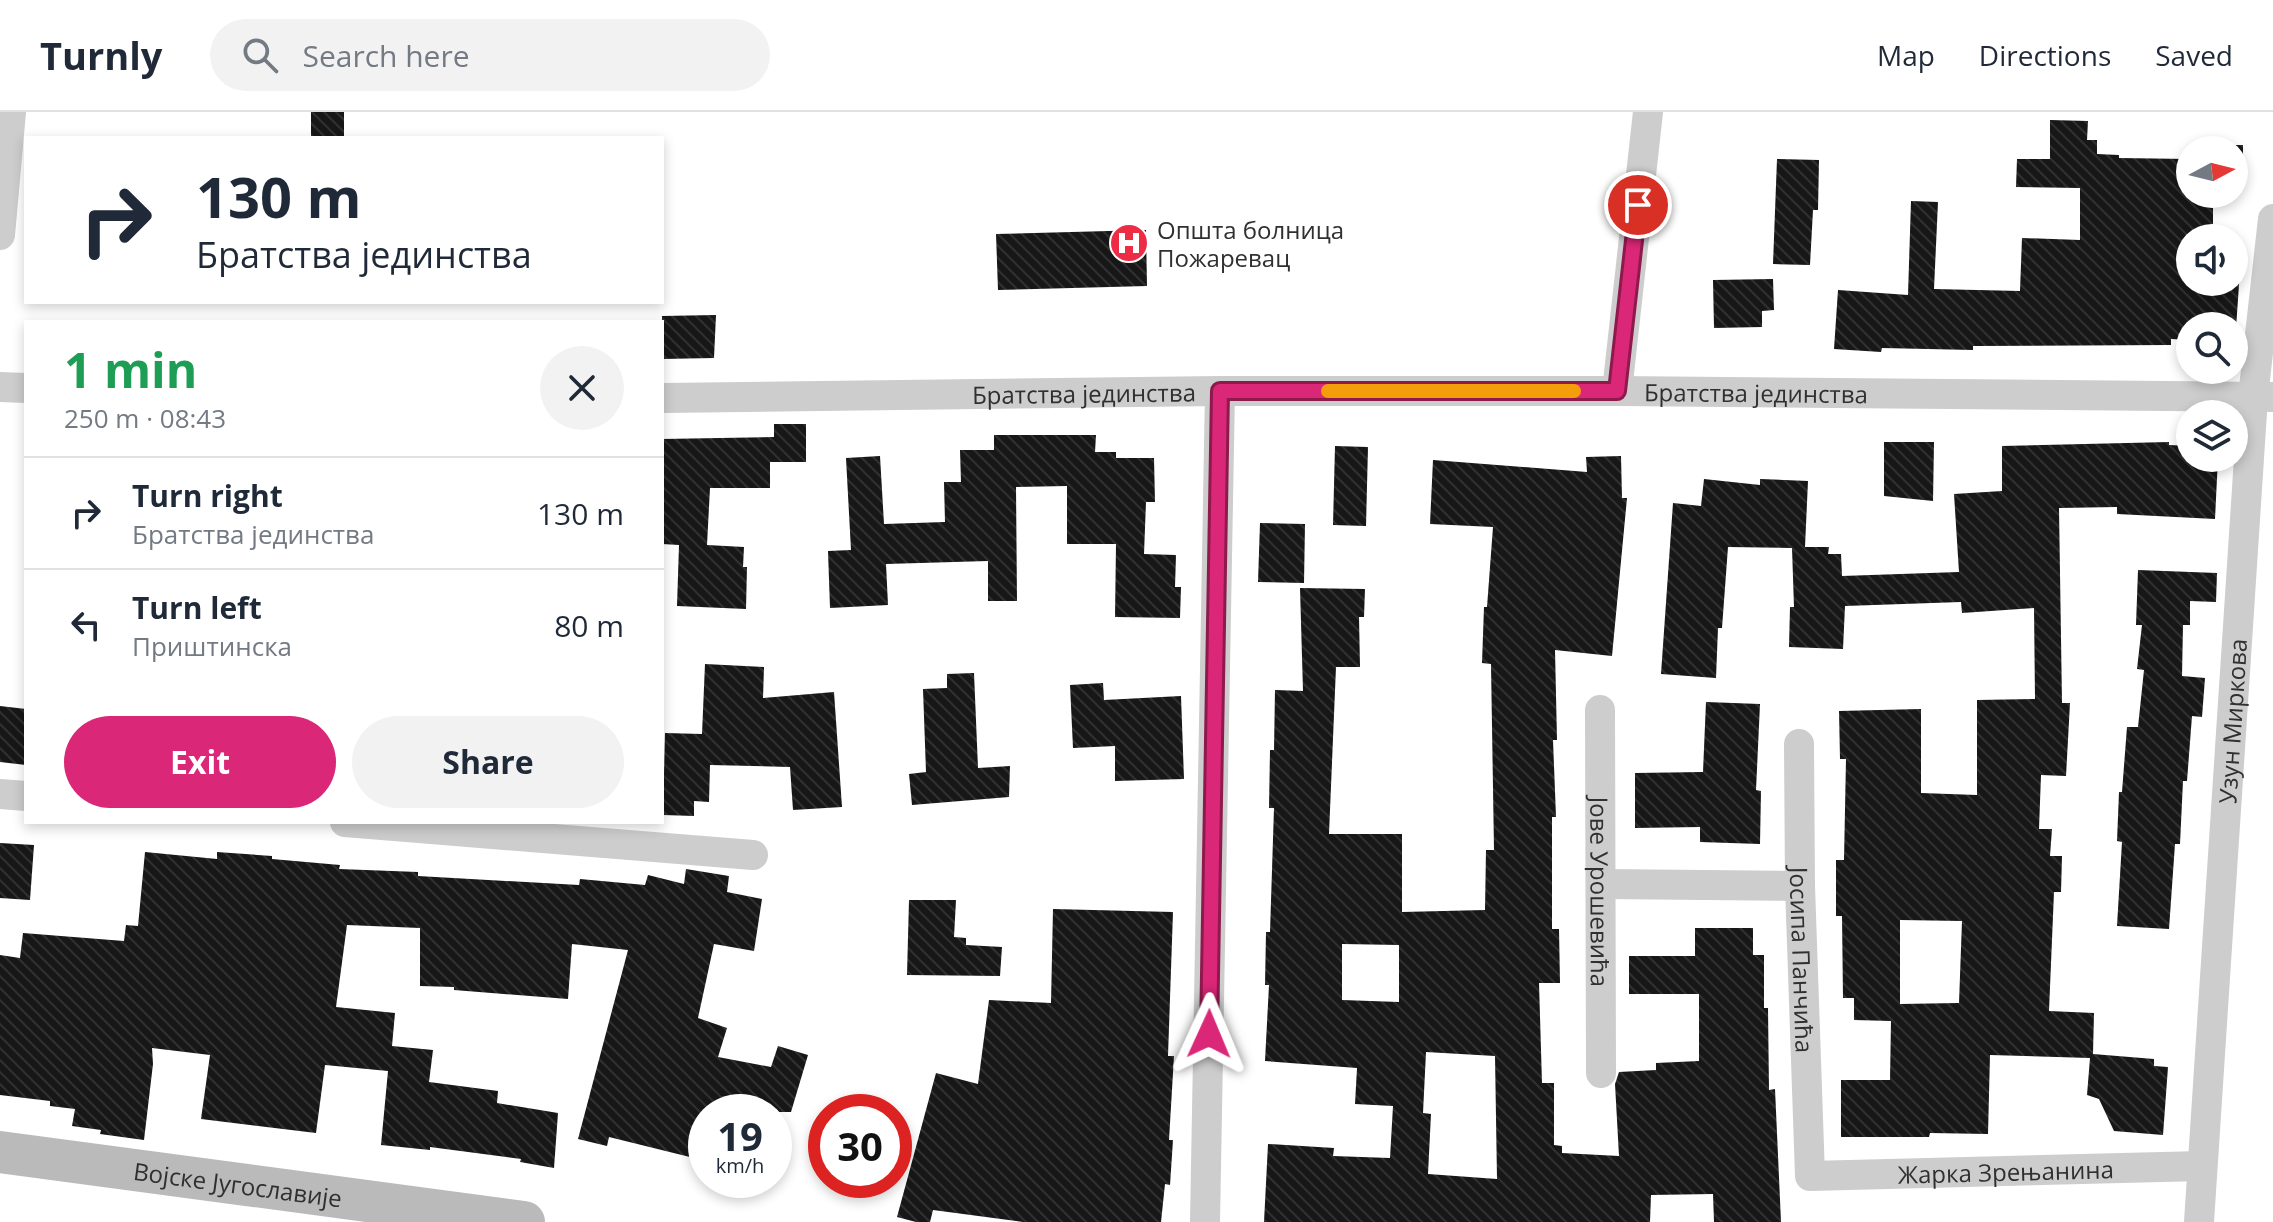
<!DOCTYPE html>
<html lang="en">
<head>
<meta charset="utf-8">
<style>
  :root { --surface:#fff; --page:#f2f2f3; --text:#1f2937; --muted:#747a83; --line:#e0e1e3; --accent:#db2777 }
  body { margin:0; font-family:"Open Sans",sans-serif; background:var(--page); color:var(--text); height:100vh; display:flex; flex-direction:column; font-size:30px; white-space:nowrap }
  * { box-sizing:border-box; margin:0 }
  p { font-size:26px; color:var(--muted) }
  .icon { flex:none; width:44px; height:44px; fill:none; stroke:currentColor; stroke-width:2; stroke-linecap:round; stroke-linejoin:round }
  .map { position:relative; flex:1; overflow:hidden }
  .details { position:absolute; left:24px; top:208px; width:640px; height:504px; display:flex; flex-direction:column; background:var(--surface); border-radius:0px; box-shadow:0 4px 12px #0003 }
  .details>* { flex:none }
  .top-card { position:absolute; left:24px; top:24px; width:640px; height:168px; border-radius:0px; box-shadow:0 4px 12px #0003; background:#fff; color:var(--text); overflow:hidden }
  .needle { width:52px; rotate:83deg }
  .fabs { position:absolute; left:2176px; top:24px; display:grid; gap:16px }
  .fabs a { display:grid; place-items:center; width:72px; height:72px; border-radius:50%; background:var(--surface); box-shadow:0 4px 12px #0003; font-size:40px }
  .speed { position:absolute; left:688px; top:982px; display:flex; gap:16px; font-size:40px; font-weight:700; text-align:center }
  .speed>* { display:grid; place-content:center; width:104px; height:104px; border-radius:50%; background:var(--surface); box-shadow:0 4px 12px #0003; line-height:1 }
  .speed small { font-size:20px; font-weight:400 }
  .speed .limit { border:12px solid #d22; background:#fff; color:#111 }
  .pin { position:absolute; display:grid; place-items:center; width:68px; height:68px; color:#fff; margin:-34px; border:4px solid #fff; border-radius:50%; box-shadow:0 2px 8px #0007 }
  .me { position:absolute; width:88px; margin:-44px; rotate:1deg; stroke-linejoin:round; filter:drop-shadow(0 0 6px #0008) }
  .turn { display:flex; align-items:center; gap:28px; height:168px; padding:0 40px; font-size:36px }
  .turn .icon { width:104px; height:104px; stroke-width:2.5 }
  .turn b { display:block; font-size:56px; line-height:68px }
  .round { display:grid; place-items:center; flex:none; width:84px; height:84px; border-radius:42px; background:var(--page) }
  .summary { display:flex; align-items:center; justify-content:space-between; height:136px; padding:0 40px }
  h1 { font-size:48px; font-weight:700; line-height:60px; color:#1e9e55 }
  .button { display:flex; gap:16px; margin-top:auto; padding:16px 40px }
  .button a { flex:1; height:92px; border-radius:48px; background:var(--accent); color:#fff; font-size:32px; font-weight:700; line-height:92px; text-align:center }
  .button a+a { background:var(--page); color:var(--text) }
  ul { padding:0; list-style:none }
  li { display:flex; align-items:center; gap:24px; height:112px; padding:0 40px; border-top:2px solid var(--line) }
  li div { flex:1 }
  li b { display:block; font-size:30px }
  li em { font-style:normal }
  header { display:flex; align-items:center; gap:48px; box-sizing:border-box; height:112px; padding:0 40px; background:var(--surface); border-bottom:2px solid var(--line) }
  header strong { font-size:38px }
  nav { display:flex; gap:44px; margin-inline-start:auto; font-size:28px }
  .search { width:560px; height:72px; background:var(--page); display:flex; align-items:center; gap:20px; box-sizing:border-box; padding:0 28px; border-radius:44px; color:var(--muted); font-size:30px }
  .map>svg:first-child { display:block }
  .building { fill:url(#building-back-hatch); fill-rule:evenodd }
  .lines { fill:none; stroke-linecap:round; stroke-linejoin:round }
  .street { stroke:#cdcdcd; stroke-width:30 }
  .secondary { stroke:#bababa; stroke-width:42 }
  .route-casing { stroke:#8e194d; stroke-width:20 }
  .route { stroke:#db2777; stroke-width:14 }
  .slow { stroke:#f59e0b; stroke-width:14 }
  .labels { text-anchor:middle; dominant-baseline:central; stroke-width:8; stroke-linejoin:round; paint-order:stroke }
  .poi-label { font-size:24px; fill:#303030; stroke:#fff; text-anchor:start }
  .street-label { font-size:24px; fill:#303030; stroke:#fff }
</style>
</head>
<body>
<header>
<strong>Turnly</strong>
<div class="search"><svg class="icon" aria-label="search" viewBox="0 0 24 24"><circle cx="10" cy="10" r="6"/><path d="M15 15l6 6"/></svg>Search here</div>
<nav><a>Map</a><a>Directions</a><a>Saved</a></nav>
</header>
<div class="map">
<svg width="2273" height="1110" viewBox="0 0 2273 1110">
  <defs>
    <pattern id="building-back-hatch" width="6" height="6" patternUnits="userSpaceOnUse" patternTransform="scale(2)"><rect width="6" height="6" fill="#171717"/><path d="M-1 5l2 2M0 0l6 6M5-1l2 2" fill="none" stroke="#303030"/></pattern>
  </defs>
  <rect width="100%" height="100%" fill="#fff"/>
  <g class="building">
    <rect x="311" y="0" width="33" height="26"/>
    <polygon points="2050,8 2088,9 2087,28 2097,28 2097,42 2119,43 2119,46 2190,47 2190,82 2213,82 2213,126 2190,126 2190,170 2234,170 2234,158 2240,158 2235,231 2234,214 2190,214 2190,228 2171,227 2171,233 1973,234 1973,238 1882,236 1881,240 1834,237 1838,178 1908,183 1911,89 1938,90 1934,177 2020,179 2022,126 2080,128 2080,76 2016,75 2017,47 2050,47"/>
    <polygon points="2210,33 2243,33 2243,71 2234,71 2234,38 2210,38"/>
    <polygon points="1777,47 1819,48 1818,98 1813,98 1810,153 1773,152"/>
    <polygon points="1146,118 1147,174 998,178 996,122"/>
    <polygon points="1773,167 1774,198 1762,199 1762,215 1714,216 1713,168"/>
    <polygon points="716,203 714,246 662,247 662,204"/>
    <polygon points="774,312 806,312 806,350 770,350 770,376 710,376 707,433 744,435 743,455 747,455 746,497 677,494 679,433 662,432 662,327 774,325"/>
    <polygon points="994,323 1096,323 1095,340 1116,340 1116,346 1154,346 1155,390 1146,390 1144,442 1176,443 1175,475 1181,475 1180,506 1115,505 1116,432 1067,432 1067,374 1016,375 1017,489 988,489 988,449 886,452 888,493 830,496 828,439 851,438 846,346 880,344 884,412 945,410 944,370 961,370 960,338 994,338"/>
    <polygon points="1884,330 1934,330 1933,389 1884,384"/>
    <path d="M2169 330V333L2190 334V346H2218L2215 407 2117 402V395L2059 396 2062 591H2070L2066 664 2041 663 2039 717H2052L2050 744H2062L2061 780H2054L2049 899 2094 901 2093 942 2154 947V954L2168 955 2163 1023 2114 1019 2099 987 2087 983 2090 946 1990 943 1988 1022 1930 1021 1929 1025H1841V968H1890L1891 909 1854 908V886H1843L1842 804H1836V748H1844L1846 647H1840L1839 599 1921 597V681L1977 683V588L2035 587 2034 496 1962 501 1961 490 1845 494 1843 537 1789 535 1790 495H1794L1792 436 1728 435 1722 516H1718L1716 566 1661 562 1673 391 1701 394 1704 367 1760 373V367L1808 369 1805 435H1829L1828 442H1841L1842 464 1959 460 1954 382 2002 379V334ZM1900 808 1962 809 1959 891 1900 892Z"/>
    <polygon points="1335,334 1368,335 1366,414 1333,413"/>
    <path d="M1621 344 1622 386H1627L1612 544 1555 538 1557 628H1553L1556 705H1552V817H1559L1560 871H1539L1542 971H1554V1033L1562 1034V1041L1619 1044 1615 972 1619 960 1656 958V951L1699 949V882H1629V844H1695V816H1753V843H1764V896H1768L1769 978 1775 977 1781 1110H1714L1713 1082 1651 1083 1650 1110H1264L1268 1032 1334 1036 1333 1044 1390 1046 1393 994 1355 992 1357 956 1265 949 1269 873H1265L1266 820H1270L1274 696H1269L1270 638H1274L1275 578 1303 579 1300 476 1365 477 1364 505H1359L1360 555H1336L1329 722H1402V800L1485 798 1486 738H1494L1491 552 1482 551 1484 495H1487L1493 415 1430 412 1433 348 1587 360 1586 345ZM1342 832 1399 833V890L1342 888ZM1426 940 1495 944 1497 1067 1428 1062 1431 1002 1423 1001Z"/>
    <polygon points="1260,411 1305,412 1304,471 1258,470"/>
    <polygon points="2138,458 2217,461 2216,490 2190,489 2190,513 2183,513 2182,564 2205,566 2202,605 2192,604 2187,669 2183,669 2180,732 2175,732 2169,817 2117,814 2122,730 2117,729 2119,680 2122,680 2127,615 2138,615 2144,558 2137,557 2142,513 2136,513"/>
    <polygon points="705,552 764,555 763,586 834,580 842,695 793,698 790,655 710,653 709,690 694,689 694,704 663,703 665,621 702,622"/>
    <polygon points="974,561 978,656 1010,654 1009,685 912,693 909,662 926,660 923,577 947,576 947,562"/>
    <polygon points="1103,571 1104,588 1181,584 1184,667 1115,669 1115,634 1073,636 1070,573"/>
    <polygon points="1706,590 1760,592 1756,678 1761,679 1760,732 1700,730 1700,715 1635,716 1635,661 1703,660"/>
    <polygon points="0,594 26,597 26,653 0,650"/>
    <polygon points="0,731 34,733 30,788 0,786"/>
    <polygon points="145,740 217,747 217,740 272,744 272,747 340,753 339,757 418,760 418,764 579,773 580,767 645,773 648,763 684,772 686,757 729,764 727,780 762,787 754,839 714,832 698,906 727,916 718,945 771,955 778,934 808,943 791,1000 706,1000 706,1049 609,1025 607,1034 578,1027 628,838 572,832 568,887 454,878 454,875 420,874 420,816 347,813 336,895 395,901 392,934 433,938 429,970 498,979 497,991 558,1001 554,1056 520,1050 521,1047 430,1035 430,1038 381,1033 388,959 325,953 316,1021 201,1007 210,943 152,936 153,952 144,1028 100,1022 101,1018 72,1014 75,997 50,994 50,989 0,983 0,843 20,846 23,821 124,829 126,813 138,814"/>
    <polygon points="909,788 956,788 954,825 966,826 966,833 1002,835 1000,864 907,863"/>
    <polygon points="1053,797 1173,800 1168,944 1174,944 1169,1028 1173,1028 1170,1073 1165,1072 1161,1110 1023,1110 933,1098 930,1110 916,1110 897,1105 936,961 978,972 989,888 1051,891"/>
  </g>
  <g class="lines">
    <g class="street">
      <polyline points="0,123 11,0"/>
      <polyline points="0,275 26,276"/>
      <polyline points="1617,279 1648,0"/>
      <path id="s1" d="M662 286 1220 279H1617L2273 285"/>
      <path id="s2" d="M1600 598 1601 961"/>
      <path id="s3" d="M1799 632 1800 774 1810 1064 2202 1054"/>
      <polyline points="0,682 26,684"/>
      <polyline points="345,710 753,743"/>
      <polyline points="1603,772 1800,774"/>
      <polyline points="1205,1110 1220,279"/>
      <path id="s4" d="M2199 1110 2253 285 2273 107"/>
    </g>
    <path class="secondary" id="s5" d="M0 1040 524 1110"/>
  </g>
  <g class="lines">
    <defs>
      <polyline id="route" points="1209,922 1220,279 1617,279 1638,93"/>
    </defs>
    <use href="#route" class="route-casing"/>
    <use href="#route" class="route"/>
    <polyline class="slow" points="1328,279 1574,279"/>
  </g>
  <defs>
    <symbol id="hospital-disc" viewBox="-11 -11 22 22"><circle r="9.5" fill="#ec2d45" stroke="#fff"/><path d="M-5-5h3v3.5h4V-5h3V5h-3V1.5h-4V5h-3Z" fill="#fff"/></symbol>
  </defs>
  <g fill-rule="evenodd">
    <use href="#hospital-disc" x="1107" y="109" width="44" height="44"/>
  </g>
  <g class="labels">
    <g class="poi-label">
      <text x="1157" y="117">Општа болница<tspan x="1157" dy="28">Пожаревац</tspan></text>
    </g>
    <g class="street-label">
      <text stroke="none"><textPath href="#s1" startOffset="1094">Братства јединства</textPath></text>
      <text stroke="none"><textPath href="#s1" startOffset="422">Братства јединства</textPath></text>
      <text stroke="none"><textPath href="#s4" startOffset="502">Узун Миркова</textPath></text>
      <text stroke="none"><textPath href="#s2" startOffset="182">Јове Урошевића</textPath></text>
      <text stroke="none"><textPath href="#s3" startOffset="216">Јосипа Панчића</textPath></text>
      <text stroke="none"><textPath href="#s3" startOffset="628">Жарка Зрењанина</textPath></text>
      <text stroke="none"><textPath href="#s5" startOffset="240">Војске Југославије</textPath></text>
    </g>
  </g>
</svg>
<div class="fabs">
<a><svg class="needle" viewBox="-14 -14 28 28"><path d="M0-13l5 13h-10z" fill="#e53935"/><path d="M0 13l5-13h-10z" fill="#747a83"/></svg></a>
<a><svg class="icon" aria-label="sound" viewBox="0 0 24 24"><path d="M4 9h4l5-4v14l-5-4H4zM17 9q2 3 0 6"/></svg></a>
<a><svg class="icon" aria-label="search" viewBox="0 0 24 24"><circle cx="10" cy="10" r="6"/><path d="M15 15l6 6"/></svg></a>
<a><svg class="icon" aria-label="layers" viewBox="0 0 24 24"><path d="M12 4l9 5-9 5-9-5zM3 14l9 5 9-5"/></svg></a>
</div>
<div class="speed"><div>19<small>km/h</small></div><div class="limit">30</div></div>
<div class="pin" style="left:1638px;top:93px;background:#d93025"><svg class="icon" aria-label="arrive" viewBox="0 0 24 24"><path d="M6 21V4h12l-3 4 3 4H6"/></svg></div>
<svg class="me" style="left:1209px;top:922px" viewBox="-20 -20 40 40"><path d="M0-17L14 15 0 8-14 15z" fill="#db2777" stroke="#fff" stroke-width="4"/></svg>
<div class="top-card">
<div class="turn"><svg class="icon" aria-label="right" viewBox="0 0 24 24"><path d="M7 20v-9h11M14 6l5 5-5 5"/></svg><div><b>130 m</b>Братства јединства</div></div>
</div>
<section class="details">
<div class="summary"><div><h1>1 min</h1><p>250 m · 08:43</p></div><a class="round"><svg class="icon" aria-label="close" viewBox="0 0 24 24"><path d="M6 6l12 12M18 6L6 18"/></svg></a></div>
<ul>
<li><svg class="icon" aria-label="right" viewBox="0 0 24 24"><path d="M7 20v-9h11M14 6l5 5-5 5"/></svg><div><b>Turn right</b><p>Братства јединства</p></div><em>130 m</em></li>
<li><svg class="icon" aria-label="left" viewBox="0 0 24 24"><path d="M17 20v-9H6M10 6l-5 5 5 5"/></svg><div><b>Turn left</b><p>Приштинска</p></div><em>80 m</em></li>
</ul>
<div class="button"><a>Exit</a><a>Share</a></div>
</section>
</div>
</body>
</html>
